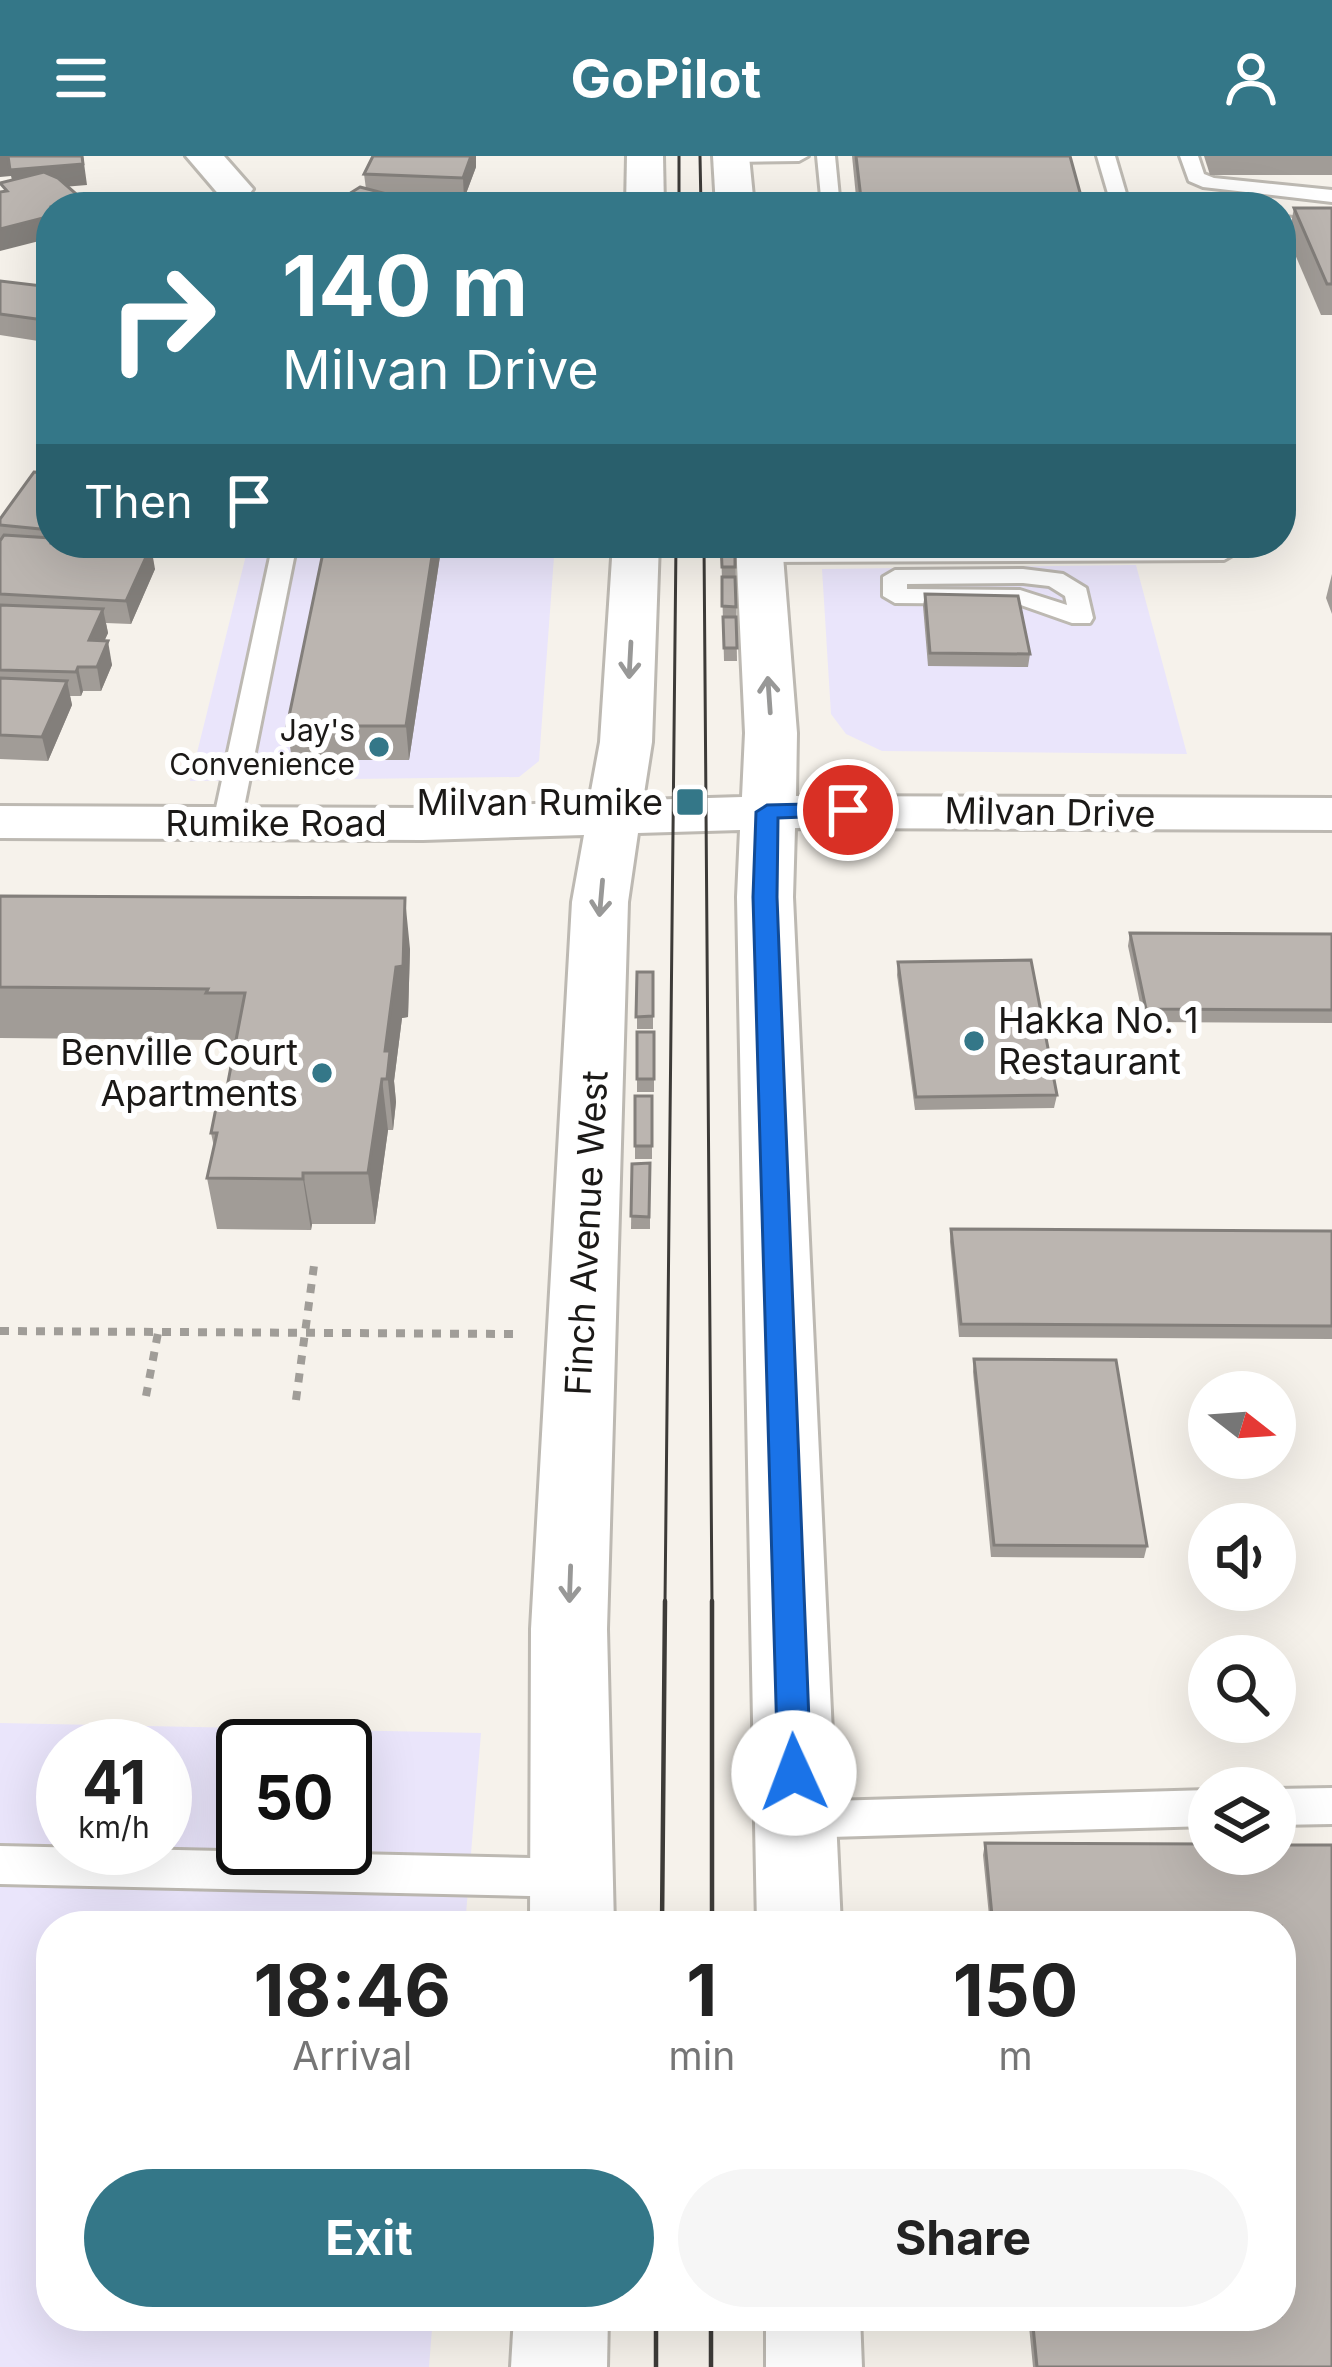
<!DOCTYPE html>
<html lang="en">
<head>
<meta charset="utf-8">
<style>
  :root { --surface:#fff; --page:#f6f6f6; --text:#222; --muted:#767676; --accent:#347788 }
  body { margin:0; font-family:Inter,sans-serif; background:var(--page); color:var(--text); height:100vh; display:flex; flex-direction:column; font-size:45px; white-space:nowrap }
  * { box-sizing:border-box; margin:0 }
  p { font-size:39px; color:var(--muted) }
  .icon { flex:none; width:66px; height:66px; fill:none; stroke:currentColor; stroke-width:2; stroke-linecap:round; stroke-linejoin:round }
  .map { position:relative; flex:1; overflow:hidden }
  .panel { position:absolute; left:36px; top:1755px; width:1260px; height:420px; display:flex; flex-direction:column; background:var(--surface); border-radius:48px; box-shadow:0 12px 48px #0002 }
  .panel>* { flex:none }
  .top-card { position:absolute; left:36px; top:36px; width:1260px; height:366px; border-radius:48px; box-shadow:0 12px 48px #0002; background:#347788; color:#fff; overflow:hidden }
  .needle { width:78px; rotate:107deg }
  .fabs { position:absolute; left:1188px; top:1215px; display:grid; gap:24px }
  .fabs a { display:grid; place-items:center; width:108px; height:108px; border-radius:50%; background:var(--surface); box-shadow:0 12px 48px #0002; font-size:60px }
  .speed { position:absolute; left:36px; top:1563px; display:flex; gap:24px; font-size:60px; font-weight:700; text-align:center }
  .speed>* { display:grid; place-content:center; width:156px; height:156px; border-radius:50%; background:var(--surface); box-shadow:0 12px 48px #0002; line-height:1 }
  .speed small { font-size:30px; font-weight:400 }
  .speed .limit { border:6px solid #111; border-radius:18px; background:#fff; color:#111 }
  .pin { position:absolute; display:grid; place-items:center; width:102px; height:102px; color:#fff; margin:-51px; border:6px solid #fff; border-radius:50%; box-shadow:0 3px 12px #0007 }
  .me { position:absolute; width:132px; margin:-66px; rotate:358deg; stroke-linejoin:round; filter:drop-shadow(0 0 9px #0008) }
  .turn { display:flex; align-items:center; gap:42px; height:252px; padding:0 48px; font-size:54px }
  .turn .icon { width:156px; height:156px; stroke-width:2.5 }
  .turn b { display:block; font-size:84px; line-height:102px }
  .then { display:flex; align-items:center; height:114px; padding:0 48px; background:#0003; gap:24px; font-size:45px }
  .eta { display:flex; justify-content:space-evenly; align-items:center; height:204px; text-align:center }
  .eta b { font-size:72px; font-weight:700; line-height:84px }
  .cta { display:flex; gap:24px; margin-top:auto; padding:24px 48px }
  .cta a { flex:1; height:138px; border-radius:72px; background:var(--accent); color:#fff; font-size:48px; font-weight:700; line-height:138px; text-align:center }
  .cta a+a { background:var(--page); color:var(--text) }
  header { display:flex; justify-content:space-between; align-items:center; height:156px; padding:0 48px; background:var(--accent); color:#fff; font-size:54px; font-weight:700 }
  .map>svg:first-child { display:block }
  .commercial { fill:#eae5fb; fill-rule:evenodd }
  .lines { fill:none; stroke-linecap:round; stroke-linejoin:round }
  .lane-casing { stroke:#bdb9b2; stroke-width:6 }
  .street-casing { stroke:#bdb9b2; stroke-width:6 }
  .secondary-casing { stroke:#bdb9b2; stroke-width:6 }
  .path { stroke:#a09d98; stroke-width:8; stroke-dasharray:9 9; stroke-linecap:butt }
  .lane { fill:#fff; fill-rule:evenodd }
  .street { fill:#fff; fill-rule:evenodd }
  .secondary { fill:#fff; fill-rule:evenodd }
  .tram-far1 { stroke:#3d3b38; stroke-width:3 }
  .tram { stroke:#3d3b38; stroke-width:4.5 }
  .wall { fill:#a19c97; fill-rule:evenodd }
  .shaded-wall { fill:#837f7b }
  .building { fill:#bbb5b0; stroke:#837f7b; stroke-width:3 }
  .oneway { stroke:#989897 }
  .route { fill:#1a73e8; stroke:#114b97; stroke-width:3 }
  .poi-dot { fill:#347788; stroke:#fff; stroke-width:4.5 }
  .labels { text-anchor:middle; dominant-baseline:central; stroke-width:12; stroke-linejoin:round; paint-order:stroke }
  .far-poi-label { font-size:30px; fill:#1b1917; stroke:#fff; text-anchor:end }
  .poi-label { font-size:36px; fill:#1b1917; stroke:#fff; text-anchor:end }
  .street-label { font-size:36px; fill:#1b1917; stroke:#fff }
</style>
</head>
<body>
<header><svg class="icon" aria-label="menu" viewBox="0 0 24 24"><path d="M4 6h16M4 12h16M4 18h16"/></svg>GoPilot<svg class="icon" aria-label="person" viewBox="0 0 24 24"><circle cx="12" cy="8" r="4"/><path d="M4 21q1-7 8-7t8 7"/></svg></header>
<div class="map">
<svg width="1332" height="2211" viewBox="0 0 1332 2211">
  <rect width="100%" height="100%" fill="#f6f2eb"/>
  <g class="commercial">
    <polygon points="249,387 555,387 539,605 519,621 190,625"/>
    <polygon points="1136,409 1187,598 882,595 846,578 831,558 822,413"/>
    <path d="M0 1567 481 1577 465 1770H51V2160H433L429 2211H0ZM63 1590H165V1692H63ZM243 1590H345V1692H243Z"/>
  </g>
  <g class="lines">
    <defs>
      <g id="lane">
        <polygon points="724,0 808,0 799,5 732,6"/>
        <polygon points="817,0 835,0 840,51 822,51"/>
        <polygon points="1097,0 1115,0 1130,51 1112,51"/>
        <polygon points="1180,0 1198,0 1204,18 1214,22 1332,34 1332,46 1203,31 1189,25"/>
        <polygon points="1281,60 1332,69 1332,81 1281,72"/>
        <polygon points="1281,149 1291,155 1291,166 1281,167"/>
        <polygon points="273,387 297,387 241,666 227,674 213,666"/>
        <polygon points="1209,387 1233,387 1236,397 1224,404 760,406 748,399 760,392"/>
        <path d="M1023 413 1063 418 1086 432 1093 462 1090 467H1072L1018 448 895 447 883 440V421L895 414ZM1023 427 1049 430 1065 440 1067 449 1020 434 907 433V428Z"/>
        <polygon points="1332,1632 1332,1668 1275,1669 1275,1633"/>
        <polygon points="1209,1634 1209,1670 796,1682 782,1677 776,1664 782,1651 796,1646"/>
        <polygon points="0,1690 572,1703 587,1709 593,1722 587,1735 572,1741 0,1728"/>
      </g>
      <polygon id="street" points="186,0 224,0 253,33 247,41 221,41"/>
      <g id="secondary">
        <polygon points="627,0 663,0 664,51 626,51"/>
        <polygon points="713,0 749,0 754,51 716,51"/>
        <polygon points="613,387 659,387 652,586 643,644 742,641 745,577 736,387 782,387 797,577 796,640 1332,642 1332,674 795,672 793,741 841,1770 757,1770 737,741 740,674 638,677 628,746 607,1473 614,1770 530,1770 531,1473 572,746 584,679 423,684 0,682 0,650 423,652 589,646 600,586"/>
        <polygon points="514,2160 608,2160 607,2211 511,2211"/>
        <polygon points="766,2160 860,2160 862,2211 766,2211"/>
      </g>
    </defs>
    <use href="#lane" class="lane-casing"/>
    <use href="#street" class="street-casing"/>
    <use href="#secondary" class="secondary-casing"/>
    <g class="path">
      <polyline points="0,1175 514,1178"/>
      <polyline points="146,1240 158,1177"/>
      <polyline points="296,1244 315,1102"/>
    </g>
    <use href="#lane" class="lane"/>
    <use href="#street" class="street"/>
    <use href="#secondary" class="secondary"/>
    <g class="tram-far1">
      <polyline points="679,0 679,51"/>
      <polyline points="700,0 701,51"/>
      <polyline points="704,387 712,1448"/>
      <polyline points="665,1448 676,387"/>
    </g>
    <g class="tram">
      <polyline points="662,1770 665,1445"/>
      <polyline points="712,1770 712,1445"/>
      <polyline points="656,2160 656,2211"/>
      <polyline points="711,2160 711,2211"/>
    </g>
  </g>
  <g class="wall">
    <polygon points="852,0 1070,0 1084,51 857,51"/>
    <polygon points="1204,0 1332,0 1332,19 1210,19"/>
    <path d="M476 11 464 43 445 42 494 51H328L366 33 364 18ZM394 40 425 42 417 46Z"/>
    <polygon points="1294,52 1332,52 1332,159 1321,159 1288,82"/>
    <polygon points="0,125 51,131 51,187 0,179"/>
    <polygon points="51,317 51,387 130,388 155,413 131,468 106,467 108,477 104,485 112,509 101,535 83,535 81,540 70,540 72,549 48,605 0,603 0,369"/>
    <polygon points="325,387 442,387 409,604 292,604 287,570"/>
    <polygon points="721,387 735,387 737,505 724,505"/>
    <polygon points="896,387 1164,387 1164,389 897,390"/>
    <polygon points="1332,418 1332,458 1326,442"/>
    <polygon points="925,438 1030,498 1028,511 928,510 923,450"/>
    <polygon points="0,740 410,793 408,861 402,862 394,925 396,946 393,974 388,974 375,1068 312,1068 311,1074 217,1073 207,1022 214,991 211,977 224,947 235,888 216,888 215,884 0,882"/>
    <polygon points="1130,777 1332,778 1332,867 1144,866 1128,790"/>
    <polygon points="898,806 1057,939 1054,952 915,954 897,819"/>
    <rect x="637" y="816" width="16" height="57"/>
    <rect x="637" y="876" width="17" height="60"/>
    <rect x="635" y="940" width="17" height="63"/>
    <polygon points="650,1007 650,1073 631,1073 632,1008"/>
    <polygon points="951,1073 1332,1075 1332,1183 959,1181 950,1086"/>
    <polygon points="974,1203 1147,1390 1144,1402 991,1401 973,1216"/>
    <polygon points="985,1687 1209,1688 1209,1698 1275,1698 1275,1689 1332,1689 1332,2211 1033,2211 1028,2160 1281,2160 1281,1770 990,1770 983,1699"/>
  </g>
  <g class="shaded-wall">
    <polygon points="0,0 83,0 87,29 15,35 11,20 0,21"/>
    <polygon points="471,0 476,0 476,11 464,43 463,22"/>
    <polygon points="51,60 51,82 0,95 0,73"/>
    <polygon points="434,387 442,387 409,604 406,570"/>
    <polygon points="151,390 155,413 131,468 126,445"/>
    <polygon points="103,453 108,477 94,508 89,484"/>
    <polygon points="108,485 112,509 101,535 97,511"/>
    <polygon points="78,511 83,535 81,540 76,516"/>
    <polygon points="67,525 72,549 48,605 42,581"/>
    <polygon points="405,742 410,793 408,861 402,862 394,925 396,946 393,974 385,895"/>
    <polygon points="382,923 388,974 375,1068 368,1017"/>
    <polygon points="303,1017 312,1068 311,1074 303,1023"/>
  </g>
  <g class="building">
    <polygon points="8,0 82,0 83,8 10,14"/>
    <polygon points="373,0 471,0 463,22 364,18"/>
    <polygon points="856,0 1070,0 1084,51 862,51"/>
    <polygon points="44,16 58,22 90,50 51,51 51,60 0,73 0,36 7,35 0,27"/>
    <polygon points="360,31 417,46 429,40 494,51 328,51"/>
    <polygon points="1294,52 1332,52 1332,128 1327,128"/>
    <polygon points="0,125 51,131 51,165 0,158"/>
    <polygon points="34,316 51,317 51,374 0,369 0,363"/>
    <polygon points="4,379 51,382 51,387 115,387 151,390 126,445 0,438 0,385"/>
    <polygon points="325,387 434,387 406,570 287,570"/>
    <polygon points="721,387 735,387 735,411 722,411"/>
    <polygon points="722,421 735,421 736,451 722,450"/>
    <polygon points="925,438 1018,440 1030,498 930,497"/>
    <polygon points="0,449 103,453 89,484 108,485 97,511 78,511 76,516 0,514"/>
    <polygon points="723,461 736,461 737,492 724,492"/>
    <polygon points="0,522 67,525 42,581 0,579"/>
    <polygon points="0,740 405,742 403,810 396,811 385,895 390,895 387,923 382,923 368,1017 303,1017 303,1023 207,1022 217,977 211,977 217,947 224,947 245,837 206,837 208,833 0,831"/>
    <polygon points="1130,777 1332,778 1332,854 1146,853"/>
    <polygon points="1031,804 1057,939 916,941 898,806"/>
    <polygon points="637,816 653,816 653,860 636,861"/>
    <rect x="637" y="876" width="17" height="47"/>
    <rect x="635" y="940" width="17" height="50"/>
    <polygon points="650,1007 649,1061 631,1060 632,1008"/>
    <polygon points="951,1073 1332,1075 1332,1170 961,1168"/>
    <polygon points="974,1203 1116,1204 1147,1390 994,1389"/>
    <polygon points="985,1687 1209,1688 1209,1698 1275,1698 1275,1689 1332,1689 1332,2211 1037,2211 1032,2160 1281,2160 1281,1770 993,1770"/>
  </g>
  <defs><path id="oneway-shaft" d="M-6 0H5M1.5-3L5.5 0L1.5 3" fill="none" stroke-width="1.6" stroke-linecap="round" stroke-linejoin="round" transform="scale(3)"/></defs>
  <g class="oneway">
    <use href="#oneway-shaft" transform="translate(630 504) rotate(93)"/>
    <use href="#oneway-shaft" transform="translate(769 539) rotate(-94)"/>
    <use href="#oneway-shaft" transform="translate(601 742) rotate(95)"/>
    <use href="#oneway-shaft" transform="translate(570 1428) rotate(92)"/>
  </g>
  <polygon class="route" points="848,647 856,649 856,659 778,662 777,741 811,1617 806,1627 794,1632 782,1627 778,1617 753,741 756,656 767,649"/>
  <g class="poi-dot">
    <circle cx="379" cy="591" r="12"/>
    <rect x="675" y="631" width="30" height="30" rx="6"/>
    <circle cx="974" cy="885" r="12"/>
    <circle cx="322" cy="917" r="12"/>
  </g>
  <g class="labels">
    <g class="far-poi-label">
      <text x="355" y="574">Jay's<tspan x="355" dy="34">Convenience</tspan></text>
    </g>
    <g class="poi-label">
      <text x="663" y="646">Milvan Rumike</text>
      <text x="998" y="864" text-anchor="start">Hakka No. 1<tspan x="998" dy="41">Restaurant</tspan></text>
      <text x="298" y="896">Benville Court<tspan x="298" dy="41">Apartments</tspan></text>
    </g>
    <g class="street-label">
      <text transform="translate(1050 656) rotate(1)">Milvan Drive</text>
      <text x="276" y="667">Rumike Road</text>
      <text transform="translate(586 1077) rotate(-87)">Finch Avenue West</text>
    </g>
  </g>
</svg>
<div class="fabs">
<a><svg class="needle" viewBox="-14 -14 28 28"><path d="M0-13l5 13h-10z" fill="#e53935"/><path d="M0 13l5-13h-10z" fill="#767676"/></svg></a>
<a><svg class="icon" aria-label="sound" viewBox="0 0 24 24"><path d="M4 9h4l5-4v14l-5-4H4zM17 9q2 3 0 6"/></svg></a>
<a><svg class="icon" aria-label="search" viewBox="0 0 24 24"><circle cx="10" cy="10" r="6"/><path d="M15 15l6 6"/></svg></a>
<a><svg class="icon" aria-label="layers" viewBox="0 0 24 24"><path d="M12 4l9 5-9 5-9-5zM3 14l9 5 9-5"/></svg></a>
</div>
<div class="speed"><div>41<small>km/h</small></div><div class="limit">50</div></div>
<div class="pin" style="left:848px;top:654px;background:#d93025"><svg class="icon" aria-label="arrive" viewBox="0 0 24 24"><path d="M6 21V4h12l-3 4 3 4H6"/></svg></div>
<svg class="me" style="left:794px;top:1617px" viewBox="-20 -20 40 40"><circle r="19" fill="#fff"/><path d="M0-13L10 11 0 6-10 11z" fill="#1a73e8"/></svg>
<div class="top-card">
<div class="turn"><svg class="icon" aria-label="right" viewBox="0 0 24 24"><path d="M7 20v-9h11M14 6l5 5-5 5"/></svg><div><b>140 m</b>Milvan Drive</div></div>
<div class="then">Then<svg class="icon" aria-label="arrive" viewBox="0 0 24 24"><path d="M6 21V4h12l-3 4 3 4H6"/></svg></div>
</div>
<section class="panel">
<div class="eta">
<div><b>18:46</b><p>Arrival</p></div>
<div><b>1</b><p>min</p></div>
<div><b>150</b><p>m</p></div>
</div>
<div class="cta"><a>Exit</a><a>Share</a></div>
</section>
</div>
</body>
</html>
